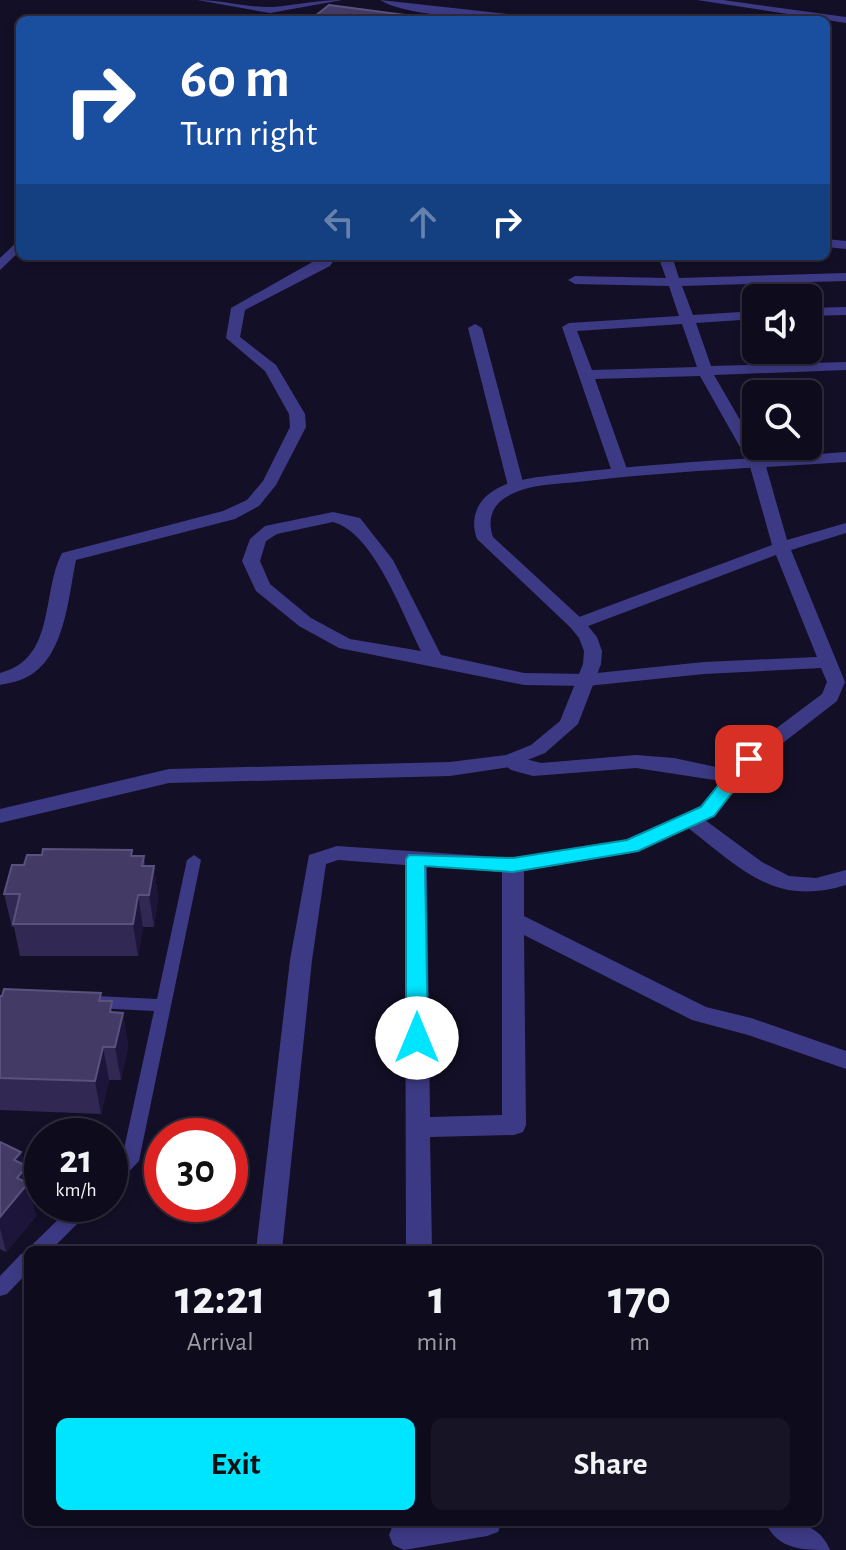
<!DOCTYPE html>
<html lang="en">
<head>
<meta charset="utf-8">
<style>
  :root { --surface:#0e0b1c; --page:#171425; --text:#f1f3f6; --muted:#9b9ba3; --line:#2e2b3b; --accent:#00e5ff }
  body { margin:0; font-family:"Alegreya Sans",sans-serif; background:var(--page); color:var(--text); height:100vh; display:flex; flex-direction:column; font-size:30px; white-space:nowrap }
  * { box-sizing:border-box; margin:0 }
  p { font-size:26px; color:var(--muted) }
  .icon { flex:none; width:44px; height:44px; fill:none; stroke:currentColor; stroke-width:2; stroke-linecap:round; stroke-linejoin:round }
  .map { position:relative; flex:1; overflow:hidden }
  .sheet { position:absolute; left:24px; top:1246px; width:798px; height:280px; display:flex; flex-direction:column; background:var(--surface); border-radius:12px; box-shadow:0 4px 12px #0003,0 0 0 2px var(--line) }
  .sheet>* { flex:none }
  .hud { position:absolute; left:16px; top:16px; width:814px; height:244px; border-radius:12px; box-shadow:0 4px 12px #0003,0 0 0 2px var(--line); background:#1a4fa0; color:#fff; overflow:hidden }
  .controls { position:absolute; left:742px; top:284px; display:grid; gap:16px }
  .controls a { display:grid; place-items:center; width:80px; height:80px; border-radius:12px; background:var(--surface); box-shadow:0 4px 12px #0003,0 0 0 2px var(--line); font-size:40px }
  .speed { position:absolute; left:24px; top:1118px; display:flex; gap:16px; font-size:40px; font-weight:700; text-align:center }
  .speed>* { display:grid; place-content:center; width:104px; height:104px; border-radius:50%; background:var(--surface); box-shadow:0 4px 12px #0003,0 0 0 2px var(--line); line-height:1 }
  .speed small { font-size:20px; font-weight:400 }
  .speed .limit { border:12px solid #d22; background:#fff; color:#111 }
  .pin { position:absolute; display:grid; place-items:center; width:68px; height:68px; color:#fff; margin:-34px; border-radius:16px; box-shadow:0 4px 12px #0006 }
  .me { position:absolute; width:88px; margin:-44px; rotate:0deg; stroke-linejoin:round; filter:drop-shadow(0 0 6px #0008) }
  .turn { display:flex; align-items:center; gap:28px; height:168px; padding:0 32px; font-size:36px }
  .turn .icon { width:104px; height:104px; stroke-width:2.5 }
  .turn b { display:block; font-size:56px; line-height:68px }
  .lanes { display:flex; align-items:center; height:76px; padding:0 32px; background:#0003; justify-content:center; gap:40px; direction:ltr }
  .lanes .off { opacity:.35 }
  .eta { display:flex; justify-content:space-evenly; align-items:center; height:136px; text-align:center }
  .eta b { font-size:48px; font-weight:700; line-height:56px }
  .action { display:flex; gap:16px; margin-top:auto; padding:16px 32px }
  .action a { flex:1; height:92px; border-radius:12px; background:var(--accent); color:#111; font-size:32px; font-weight:700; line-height:92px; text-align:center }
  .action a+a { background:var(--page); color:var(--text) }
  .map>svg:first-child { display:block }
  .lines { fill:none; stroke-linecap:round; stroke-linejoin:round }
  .service { fill:#3d3a85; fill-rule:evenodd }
  .minor { fill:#3d3a85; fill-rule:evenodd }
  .tertiary { fill:#3d3a85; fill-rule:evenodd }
  .wall { fill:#312854 }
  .shaded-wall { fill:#1d163a }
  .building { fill:#433a66; stroke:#5a527e; stroke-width:2 }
  .route { fill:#00e5ff; stroke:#0095a6; stroke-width:2 }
</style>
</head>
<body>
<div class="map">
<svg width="846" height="1550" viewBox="0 0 846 1550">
  <rect width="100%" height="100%" fill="#130f26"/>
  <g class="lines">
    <g class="service">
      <polygon points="194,855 201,860 139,1161 116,1185 110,1187 110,1169 122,1158 154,1011 96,1008 90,1006 88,1002 90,998 96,996 157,999 187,860"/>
      <polygon points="74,1204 95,1204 92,1209 51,1250 30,1250 33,1244"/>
      <polygon points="28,1252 28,1272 7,1294 0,1296 0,1276 21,1254"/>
    </g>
    <g class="minor">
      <path d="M197 0C222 0 248 8 273 7 296 5 318 0 342 0L270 13Z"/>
      <path d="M380 0 534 17 539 20C503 20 408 18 380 0Z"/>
      <polygon points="697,0 723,0 846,17 846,23"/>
      <polygon points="20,239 20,251 0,270 0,258"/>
      <polygon points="826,239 846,241 846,249 826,247"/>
      <path d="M323 256H337L330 266 245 310 240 337 276 365 305 414 306 427 276 485 259 506 235 519 76 560C68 598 65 660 25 678 17 682 8 683 0 685V673C56 659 41 594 62 553L223 511 247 500 263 481 290 427 289 414 265 371 226 338 231 308Z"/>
      <path d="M658 256H672L679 278 846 273V281L682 286 693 315 756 311V319L696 323 711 366 846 362V370L714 375 765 463 787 540 846 523V533L791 550 845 682 837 701 756 764 714 816 705 820 762 862 789 876 816 878 846 870V885C774 907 742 869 688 828L631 853 524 871V916L706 1007 751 1018 846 1051V1069L748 1035 692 1020 524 935 526 1125 523 1132 514 1135 430 1137 432 1250H406L405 865 338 860 326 864 312 960 282 1250H256L290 960 309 855 337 846 513 858 627 840 700 806 721 781 636 768 533 776 511 770 500 761 503 756 510 755 541 763 636 755 674 758 730 770 742 754 822 694 827 682 821 668 704 674 587 686 524 685 339 648 299 626 256 591 242 561 250 539 265 526 333 512 360 518 393 560 441 655 524 673 587 674 704 662 817 657 776 555 583 628 577 629 568 624 571 620 772 545 749 463 700 376 595 379 628 472 620 477 612 472 562 327 569 323 679 316 669 286 575 284 568 280 575 276 666 278ZM682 324 697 367 592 370 577 331ZM333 522C373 532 403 615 421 651L350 639 311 618 270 584 260 561 266 541 277 534ZM427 866 502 872V1115L430 1117Z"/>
      <polygon points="846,307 846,315 808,316 808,308"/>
      <polygon points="475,324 482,328 524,486 522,489 516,491 508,486 468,328"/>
      <polygon points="400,1522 502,1522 498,1532 487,1536 404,1550 393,1545 389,1535 393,1525"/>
      <path d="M765 1522C793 1522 818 1521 830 1550 802 1550 778 1550 765 1522Z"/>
    </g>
    <path class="tertiary" d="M846 452V462C760 468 673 471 587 481 562 484 531 483 508 496 492 505 487 519 493 537L583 620 597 637 602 651 601 664 578 724 545 753 510 767 450 776 169 783 0 823V809L169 769 450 762 506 755 531 745 560 721 583 664 584 651 579 638 571 628 477 539C470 520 476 502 493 491 513 478 541 477 564 474 658 462 752 459 846 452Z"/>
  </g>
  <g class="wall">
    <polygon points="133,856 144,856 145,866 154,866 158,899 154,927 143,927 138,956 20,956 14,927 12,927 4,894 24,865"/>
    <polygon points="0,996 102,1001 114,1013 123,1013 128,1046 121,1080 109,1080 101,1114 0,1110"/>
    <polygon points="0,1142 24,1165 35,1198 32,1201 36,1216 6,1252 0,1249"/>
  </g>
  <g class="shaded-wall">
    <polygon points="154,866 158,899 154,927 149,895"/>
    <polygon points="138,895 143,927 138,956 133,924"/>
    <polygon points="123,1013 128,1046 121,1080 115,1047"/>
    <polygon points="103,1047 109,1080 101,1114 95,1081"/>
    <polygon points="21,1152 25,1168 27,1166 35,1198 32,1201 36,1216 6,1252 0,1228 0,1217 14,1160"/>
  </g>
  <g class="building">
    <polygon points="329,5 428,18 426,20 310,20"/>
    <polygon points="43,849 132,850 131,856 144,856 142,866 154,866 149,895 138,895 133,924 13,924 20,894 4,894 12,865 24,865 27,855 42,855"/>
    <polygon points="4,989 101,993 99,1001 112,1001 110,1012 123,1013 115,1047 103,1047 95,1081 0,1078 0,996 2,996"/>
    <polygon points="0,1142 21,1152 14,1160 27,1166 17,1178 28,1183 0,1217"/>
  </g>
  <polygon class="route" points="749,753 758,759 714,816 638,851 513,872 425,866 428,1038 425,1044 409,1044 406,1038 406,859 409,855 513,858 627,840 701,807 743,754"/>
</svg>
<div class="controls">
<a><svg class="icon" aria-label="sound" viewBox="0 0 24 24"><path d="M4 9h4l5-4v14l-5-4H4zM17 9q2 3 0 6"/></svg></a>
<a><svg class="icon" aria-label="search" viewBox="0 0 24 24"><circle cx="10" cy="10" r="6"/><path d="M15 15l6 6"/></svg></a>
</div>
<div class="speed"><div>21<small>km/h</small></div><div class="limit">30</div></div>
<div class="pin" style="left:749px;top:759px;background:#d93025"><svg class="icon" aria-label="arrive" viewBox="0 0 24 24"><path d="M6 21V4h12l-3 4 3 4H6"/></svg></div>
<svg class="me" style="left:417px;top:1038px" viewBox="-20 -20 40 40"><circle r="19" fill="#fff"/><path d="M0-13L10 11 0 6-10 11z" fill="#00e5ff"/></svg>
<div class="hud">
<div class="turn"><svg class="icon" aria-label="right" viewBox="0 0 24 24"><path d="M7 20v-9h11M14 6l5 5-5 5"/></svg><div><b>60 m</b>Turn right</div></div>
<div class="lanes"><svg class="icon off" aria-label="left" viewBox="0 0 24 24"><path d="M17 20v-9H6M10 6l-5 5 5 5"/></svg><svg class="icon off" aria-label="ahead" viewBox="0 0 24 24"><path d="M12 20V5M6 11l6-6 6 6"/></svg><svg class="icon" aria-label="right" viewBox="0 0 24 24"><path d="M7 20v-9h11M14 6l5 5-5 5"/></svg></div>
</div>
<section class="sheet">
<div class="eta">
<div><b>12:21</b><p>Arrival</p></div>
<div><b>1</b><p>min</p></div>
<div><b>170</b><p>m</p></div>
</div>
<div class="action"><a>Exit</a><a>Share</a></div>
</section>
</div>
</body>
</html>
